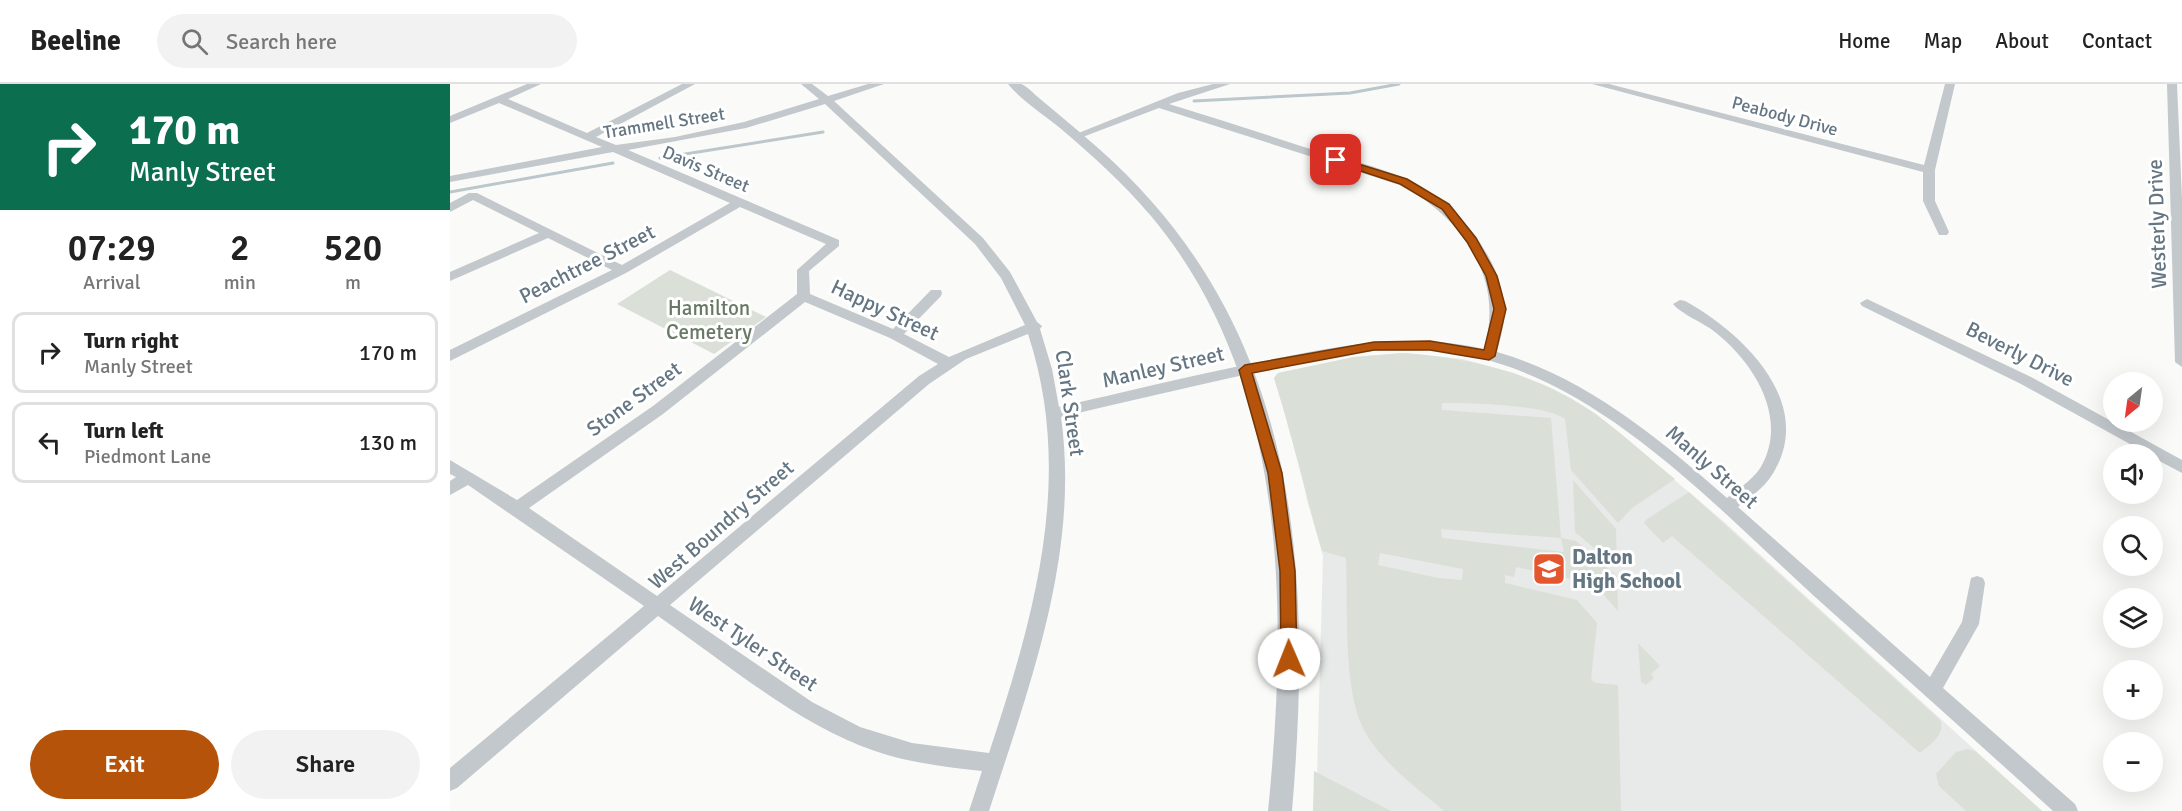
<!DOCTYPE html>
<html lang="en">
<head>
<meta charset="utf-8">
<style>
  :root { --surface:#fff; --page:#f2f2f2; --text:#222; --muted:#767676; --line:#e0e0e0; --accent:#b45309 }
  body { margin:0; font-family:Signika,sans-serif; background:var(--page); color:var(--text); height:100vh; display:flex; flex-direction:column; font-size:22px; white-space:nowrap }
  * { box-sizing:border-box; margin:0 }
  p { font-size:20px; color:var(--muted) }
  .icon { flex:none; width:33px; height:33px; fill:none; stroke:currentColor; stroke-width:2; stroke-linecap:round; stroke-linejoin:round }
  .map { position:relative; flex:1; overflow:hidden }
  .drawer { display:flex; flex-direction:column; background:var(--surface); width:450px }
  .drawer>* { flex:none }
  .banner { background:#0b6e4f; color:#fff; overflow:hidden }
  .needle { width:39px; rotate:209deg }
  .buttons { position:absolute; left:1653px; top:288px; display:grid; gap:12px }
  .buttons a { display:grid; place-items:center; width:60px; height:60px; border-radius:50%; background:var(--surface); box-shadow:0 6px 24px #0002; font-size:30px }
  .pin { position:absolute; display:grid; place-items:center; width:51px; height:51px; color:#fff; margin:-26px; border-radius:12px; box-shadow:0 3px 9px #0006 }
  .me { position:absolute; width:66px; margin:-33px; rotate:359deg; stroke-linejoin:round; filter:drop-shadow(0 0 4px #0008) }
  .turn { display:flex; align-items:center; gap:21px; height:126px; padding:0 30px; font-size:27px }
  .turn .icon { width:78px; height:78px; stroke-width:2.5 }
  .turn b { display:block; font-size:42px; line-height:51px }
  .eta { display:flex; justify-content:space-evenly; align-items:center; height:102px; text-align:center }
  .eta b { font-size:36px; font-weight:600; line-height:42px }
  .primary-button { display:flex; gap:12px; margin-top:auto; padding:12px 30px }
  .primary-button a { flex:1; height:69px; border-radius:36px; background:var(--accent); color:#fff; font-size:24px; font-weight:600; line-height:69px; text-align:center }
  .primary-button a+a { background:var(--page); color:var(--text) }
  ul { padding:0; list-style:none }
  li { display:flex; align-items:center; gap:18px; height:81px; margin:0 12px 9px; padding:0 18px; border:3px solid var(--line); border-radius:12px }
  li div { flex:1 }
  li b { display:block; font-size:22px }
  li em { font-style:normal }
  header { display:flex; align-items:center; gap:36px; box-sizing:border-box; height:84px; padding:0 30px; background:var(--surface); border-bottom:2px solid var(--line) }
  header strong { font-size:28px }
  nav { display:flex; gap:33px; margin-inline-start:auto; font-size:21px }
  .search { width:420px; height:54px; background:var(--page); display:flex; align-items:center; gap:15px; box-sizing:border-box; padding:0 21px; border-radius:33px; color:var(--muted); font-size:22px }
  main { display:flex; flex:1; min-height:0 }
  .map>svg:first-child { display:block }
  .built { fill:#e8e9e9 }
  .green { fill:#dadfd7; fill-rule:evenodd }
  .lines { fill:none; stroke-linecap:round; stroke-linejoin:round }
  .stream { stroke:#bbc7cb; stroke-width:3 }
  .minor { fill:#c3c8cc; fill-rule:evenodd }
  .tertiary { fill:#c3c8cc; fill-rule:evenodd }
  .route { fill:#b45309; stroke:#753606; stroke-width:1.5 }
  .labels { text-anchor:middle; dominant-baseline:central; stroke-width:6; stroke-linejoin:round; paint-order:stroke }
  .far-street-label { font-size:18px; fill:#657683; stroke:#fff }
  .street-label { font-size:21px; fill:#657683; stroke:#fff }
  .park-label { font-size:21px; fill:#687a64; stroke:#fff }
  .poi-label { font-size:21px; font-weight:bold; fill:#657683; stroke:#fff; text-anchor:start }
</style>
</head>
<body>
<header>
<strong>Beeline</strong>
<div class="search"><svg class="icon" aria-label="search" viewBox="0 0 24 24"><circle cx="10" cy="10" r="6"/><path d="M15 15l6 6"/></svg>Search here</div>
<nav><a>Home</a><a>Map</a><a>About</a><a>Contact</a></nav>
</header>
<main>
<section class="drawer">
<div class="banner">
<div class="turn"><svg class="icon" aria-label="right" viewBox="0 0 24 24"><path d="M7 20v-9h11M14 6l5 5-5 5"/></svg><div><b>170 m</b>Manly Street</div></div>
</div>
<div class="eta">
<div><b>07:29</b><p>Arrival</p></div>
<div><b>2</b><p>min</p></div>
<div><b>520</b><p>m</p></div>
</div>
<ul>
<li><svg class="icon" aria-label="right" viewBox="0 0 24 24"><path d="M7 20v-9h11M14 6l5 5-5 5"/></svg><div><b>Turn right</b><p>Manly Street</p></div><em>170 m</em></li>
<li><svg class="icon" aria-label="left" viewBox="0 0 24 24"><path d="M17 20v-9H6M10 6l-5 5 5 5"/></svg><div><b>Turn left</b><p>Piedmont Lane</p></div><em>130 m</em></li>
</ul>
<div class="primary-button"><a>Exit</a><a>Share</a></div>
</section>
<div class="map">
<svg width="1732" height="727" viewBox="0 0 1732 727">
  <rect width="100%" height="100%" fill="#fafaf8"/>
  <polygon class="built" points="953,269 1013,275 1064,289 1104,306 1146,330 1272,436 1592,727 866,727 873,472 857,416 847,366 824,294 828,289 904,273"/>
  <g class="green">
    <polygon points="220,186 316,233 264,270 167,220"/>
    <path d="M953 269C1022 274 1090 290 1147 331 1174 351 1199 374 1225 395L1182 424 1168 439 1121 386 1115 335C1093 320 1020 319 992 319V326L1101 334 1111 454 1126 457 1167 492 1168 527 1144 500 1066 483 1064 493 1055 491V499L1127 516 1147 539 1141 595 1145 599 1168 601 1171 727H994C966 703 928 676 912 642 893 601 898 520 896 474L872 467C855 409 842 351 824 294L828 289 904 273ZM991 445 1111 454 1114 468 992 454ZM930 469 1013 485 1012 496 988 494 928 481Z"/>
    <polygon points="1123,396 1166,445 1167,483 1125,448"/>
    <path d="M1239 408 1490 636C1496 651 1480 660 1470 669L1222 452 1213 459 1194 439 1197 435Z"/>
    <polygon points="1188,559 1210,582 1201,590 1204,594 1196,601 1191,598"/>
    <polygon points="1517,665 1525,667 1592,727 1516,727 1489,702 1486,690 1506,668"/>
    <polygon points="864,687 941,727 863,727"/>
  </g>
  <g class="lines">
    <g class="stream">
      <polyline points="744,17 900,9 949,0"/>
      <polyline points="210,74 373,48"/>
      <polyline points="0,108 163,79"/>
    </g>
    <g class="minor">
      <path d="M77 0H91L58 15 137 49 232 0H245L146 53 166 61 225 53 294 38 369 15 351 0H362L378 12 418 0H434L384 17 533 154 560 188 587 238 592 242 590 245 602 285 609 323C674 308 739 292 805 279 881 263 956 247 1034 265 1055 194 1013 136 953 102L709 24 630 54 621 52 728 9 763 0H780L719 20C765 34 811 49 857 64 892 74 928 82 961 97 1004 118 1049 170 1054 219 1056 236 1051 252 1047 268 1137 294 1207 353 1277 414 1289 404 1306 394 1313 379 1337 331 1303 278 1265 248 1254 239 1231 230 1223 220L1230 216 1235 217C1290 247 1363 315 1326 384 1318 401 1302 412 1288 423L1480 593 1512 538 1521 494 1527 492 1533 494 1535 499 1529 540 1493 604 1625 720 1628 727H1603C1524 655 1444 584 1364 512 1256 414 1132 275 978 266 923 262 869 275 816 286 747 301 679 317 611 333 630 469 580 600 539 727H519L532 687C496 683 460 679 425 667 348 641 275 578 208 532L7 704 0 707V684L194 522 18 401 0 411V397L6 393 0 390V376L67 416 203 322 347 210V186L376 160 290 123 176 189 0 277V266L162 186 98 154 0 197V188L89 149 23 116 0 128V119L19 109H27L172 181 280 119 163 68 0 98V92L152 63 49 19 0 39V32ZM375 20 525 160 551 194 575 241 499 273 454 250 491 212 492 209 491 206H481L443 245 360 210 359 187 389 162V156L178 66 296 44ZM355 218 440 254 488 280 469 292 207 512 79 424 213 330ZM578 250C625 392 584 533 539 669L462 659 410 643 362 618 220 521 479 300 516 275Z"/>
      <polygon points="1142,0 1159,0 1474,81 1495,0 1505,0 1485,86 1485,117 1499,148 1497,151 1489,151 1473,117 1473,88"/>
      <polygon points="1717,0 1727,0 1732,115 1732,283 1725,278"/>
      <polygon points="1417,215 1581,293 1732,376 1732,389 1702,373 1702,370 1698,370 1571,300 1412,222 1410,219"/>
    </g>
    <path class="tertiary" d="M558 0C561 0 568 0 571 0 577 2 584 10 589 14 609 31 629 47 648 64 849 241 863 478 842 727H818C838 526 839 297 701 132 674 100 642 71 610 44 593 30 572 17 558 0Z"/>
  </g>
  <polygon class="route" points="886,73 957,95 999,120 1026,154 1047,192 1056,225 1045,272 1039,276 980,266 924,266 802,289 832,389 845,487 847,575 845,580 839,583 834,580 831,575 830,487 818,389 789,286 795,281 924,258 980,257 1034,266 1044,225 1036,192 1017,158 992,125 950,100 883,78 883,74"/>
  <defs>
    <symbol id="school-square" viewBox="-11 -11 22 22"><rect x="-9" y="-9" width="18" height="18" rx="4" fill="#e4572e" stroke="#fff"/><path d="M0-5L7-2L0 1L-7-2ZM-4 1L0 2.5L4 1V4Q0 6-4 4Z" fill="#fff"/></symbol>
  </defs>
  <g fill-rule="evenodd">
    <use href="#school-square" x="1080" y="466" width="38" height="38"/>
  </g>
  <g class="labels">
    <g class="far-street-label">
      <text transform="translate(1335 32) rotate(15)">Peabody Drive</text>
      <text transform="translate(214 39) rotate(-9)">Trammell Street</text>
      <text transform="translate(256 85) rotate(23)">Davis Street</text>
    </g>
    <g class="street-label">
      <text transform="translate(1707 140) rotate(-92)">Westerly Drive</text>
      <text transform="translate(137 180) rotate(-27)">Peachtree Street</text>
      <text transform="translate(435 226) rotate(25)">Happy Street</text>
      <text transform="translate(1570 270) rotate(27)">Beverly Drive</text>
      <text transform="translate(713 283) rotate(-13)">Manley Street</text>
      <text transform="translate(184 315) rotate(-36)">Stone Street</text>
      <text transform="translate(620 319) rotate(82)">Clark Street</text>
      <text transform="translate(1262 383) rotate(41)">Manly Street</text>
      <text transform="translate(271 441) rotate(-41)">West Boundry Street</text>
      <text transform="translate(303 560) rotate(34)">West Tyler Street</text>
    </g>
    <g class="park-label">
      <text x="259" y="224">Hamilton<tspan x="259" dy="24">Cemetery</tspan></text>
    </g>
    <g class="poi-label">
      <text x="1122" y="473">Dalton<tspan x="1122" dy="24">High School</tspan></text>
    </g>
  </g>
</svg>
<div class="buttons">
<a><svg class="needle" viewBox="-14 -14 28 28"><path d="M0-13l5 13h-10z" fill="#e53935"/><path d="M0 13l5-13h-10z" fill="#767676"/></svg></a>
<a><svg class="icon" aria-label="sound" viewBox="0 0 24 24"><path d="M4 9h4l5-4v14l-5-4H4zM17 9q2 3 0 6"/></svg></a>
<a><svg class="icon" aria-label="search" viewBox="0 0 24 24"><circle cx="10" cy="10" r="6"/><path d="M15 15l6 6"/></svg></a>
<a><svg class="icon" aria-label="layers" viewBox="0 0 24 24"><path d="M12 4l9 5-9 5-9-5zM3 14l9 5 9-5"/></svg></a>
<a>+</a>
<a>−</a>
</div>
<div class="pin" style="left:886px;top:76px;background:#d93025"><svg class="icon" aria-label="arrive" viewBox="0 0 24 24"><path d="M6 21V4h12l-3 4 3 4H6"/></svg></div>
<svg class="me" style="left:839px;top:575px" viewBox="-20 -20 40 40"><circle r="19" fill="#fff"/><path d="M0-13L10 11 0 6-10 11z" fill="#b45309"/></svg>
</div>
</main>
</body>
</html>
